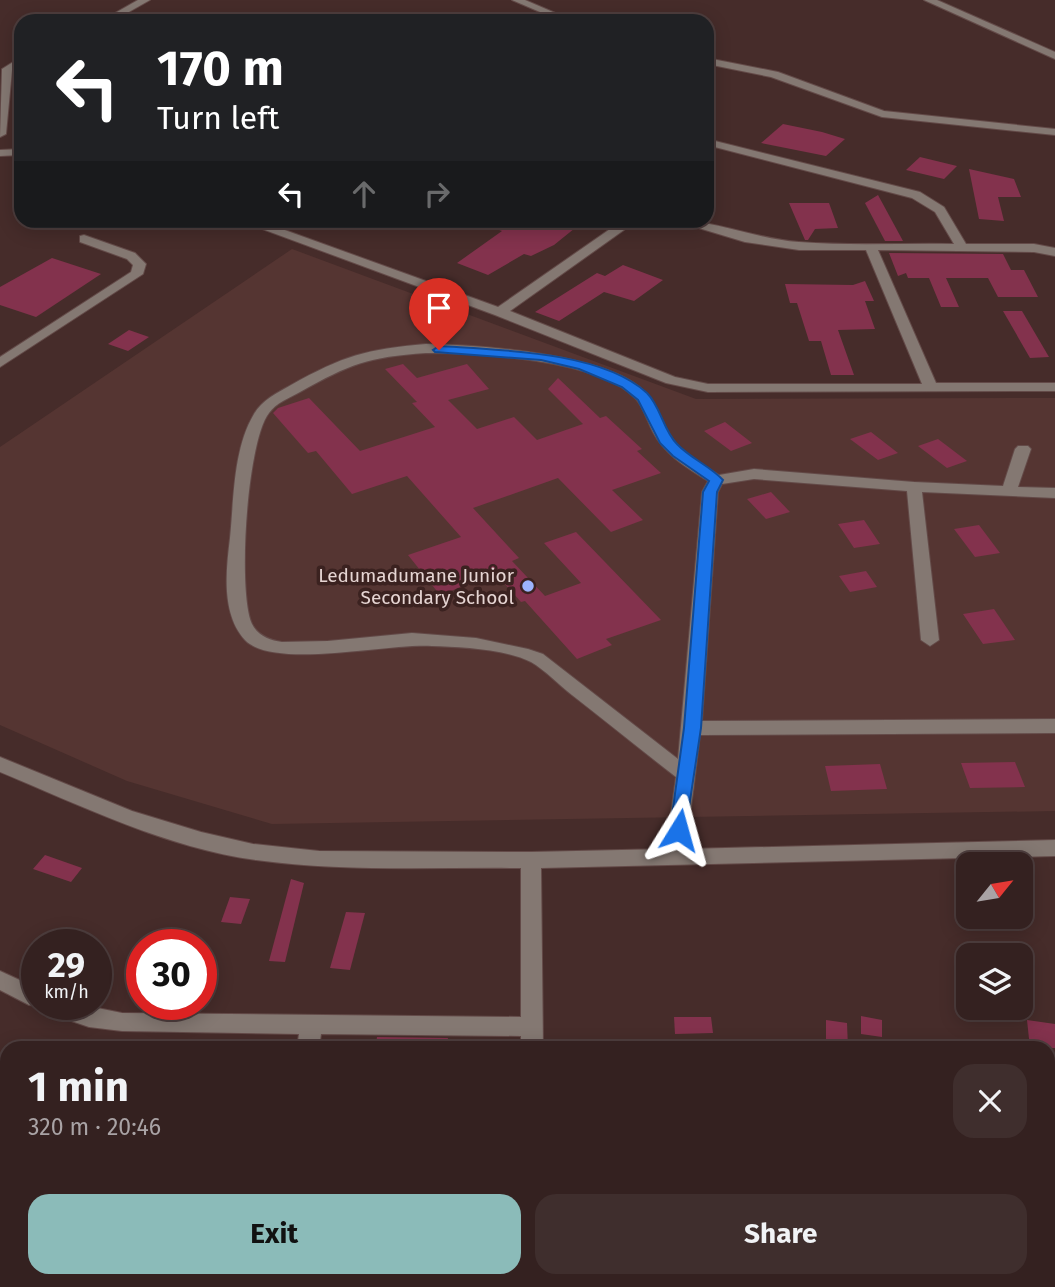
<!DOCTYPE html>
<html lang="en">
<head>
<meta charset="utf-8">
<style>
  :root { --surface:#342120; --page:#3f2e2d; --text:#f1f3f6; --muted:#a9a3a5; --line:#4e3e3e; --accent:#8bbbb9 }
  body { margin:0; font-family:"Fira Sans",sans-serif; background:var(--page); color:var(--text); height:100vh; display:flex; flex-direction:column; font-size:26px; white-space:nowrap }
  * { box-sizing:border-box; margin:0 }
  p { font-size:23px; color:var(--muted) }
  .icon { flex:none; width:38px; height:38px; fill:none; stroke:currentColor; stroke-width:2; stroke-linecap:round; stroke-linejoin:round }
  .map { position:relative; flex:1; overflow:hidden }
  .details { position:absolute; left:0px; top:1041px; width:1055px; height:247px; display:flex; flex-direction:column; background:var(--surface); border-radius:21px 21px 0 0; box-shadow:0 4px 18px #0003,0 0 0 2px var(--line) }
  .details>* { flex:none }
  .hud { position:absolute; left:14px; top:14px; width:700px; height:214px; border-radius:21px; box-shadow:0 4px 18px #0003,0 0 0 2px var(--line); background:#202124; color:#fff; overflow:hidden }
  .needle { width:46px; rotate:60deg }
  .controls { position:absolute; left:956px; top:852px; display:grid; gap:14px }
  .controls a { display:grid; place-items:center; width:77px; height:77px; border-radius:14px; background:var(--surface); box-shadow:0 4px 18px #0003,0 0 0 2px var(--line); font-size:35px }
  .speed { position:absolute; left:21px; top:929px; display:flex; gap:14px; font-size:35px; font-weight:700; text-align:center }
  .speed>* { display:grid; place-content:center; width:91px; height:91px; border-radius:50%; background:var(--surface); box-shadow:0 4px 18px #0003,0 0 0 2px var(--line); line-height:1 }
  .speed small { font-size:18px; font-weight:400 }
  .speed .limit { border:10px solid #d22; background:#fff; color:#111 }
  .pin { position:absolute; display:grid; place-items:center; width:60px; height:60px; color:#fff; margin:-72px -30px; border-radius:50% 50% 50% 0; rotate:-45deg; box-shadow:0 0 7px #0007 }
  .pin .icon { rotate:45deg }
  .me { position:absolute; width:77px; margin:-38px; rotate:8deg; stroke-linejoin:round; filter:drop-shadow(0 0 5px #0008) }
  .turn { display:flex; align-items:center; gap:24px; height:147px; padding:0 28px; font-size:32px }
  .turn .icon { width:91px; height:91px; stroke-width:2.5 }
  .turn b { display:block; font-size:49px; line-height:60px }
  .lanes { display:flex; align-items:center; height:66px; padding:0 28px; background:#0003; justify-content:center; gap:35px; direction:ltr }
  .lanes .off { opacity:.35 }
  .round { display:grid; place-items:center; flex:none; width:74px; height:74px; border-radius:21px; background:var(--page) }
  .summary { display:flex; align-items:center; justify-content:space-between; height:119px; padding:0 28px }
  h1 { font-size:42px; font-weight:700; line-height:52px }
  .primary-button { display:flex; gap:14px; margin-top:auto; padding:14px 28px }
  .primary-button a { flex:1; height:80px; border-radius:21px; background:var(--accent); color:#111; font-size:28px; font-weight:700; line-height:80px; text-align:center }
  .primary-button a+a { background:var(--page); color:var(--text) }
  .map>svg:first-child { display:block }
  .built { fill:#553532 }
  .building { fill:#83324d }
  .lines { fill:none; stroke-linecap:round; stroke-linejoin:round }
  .minor-casing { stroke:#634a48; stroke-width:2 }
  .minor { fill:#847872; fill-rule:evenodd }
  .route { fill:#1a73e8; stroke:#114b97; stroke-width:2 }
  .poi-dot { fill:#9cb4fd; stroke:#3b2220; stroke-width:2.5 }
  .labels { text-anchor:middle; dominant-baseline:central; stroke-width:7; stroke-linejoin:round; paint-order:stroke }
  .poi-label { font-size:19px; fill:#e6d5d3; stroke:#3b2220; text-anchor:end }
</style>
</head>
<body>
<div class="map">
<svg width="1055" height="1287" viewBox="0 0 1055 1287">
  <rect width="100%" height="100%" fill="#462c2a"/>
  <polygon class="built" points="292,249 696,399 1055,398 1055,811 272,824 127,781 0,725 0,447"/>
  <g class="building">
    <polygon points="783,124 822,132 845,139 826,156 761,143"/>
    <polygon points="920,157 957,166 944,179 906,170"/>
    <polygon points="969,169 1014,179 1021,197 998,197 1004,221 979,219"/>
    <polygon points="878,195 903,241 885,241 865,203"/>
    <polygon points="789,203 829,203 838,228 815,229 808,240 805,240"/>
    <polygon points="479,220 585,220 554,245 531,256 524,254 488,275 457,263 502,231 479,223"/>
    <polygon points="889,253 1003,254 1011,270 1024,270 1038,297 998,297 988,278 946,278 959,307 941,307 929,278 908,278 906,273 898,276"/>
    <polygon points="52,258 101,274 36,317 0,305 0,287"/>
    <polygon points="623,265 663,280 634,301 604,292 559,321 535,312 597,273 605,276"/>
    <polygon points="865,281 874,301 865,301 875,329 838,330 854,375 831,375 821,341 809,341 797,303 790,303 785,284 853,285"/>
    <polygon points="1003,311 1022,311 1049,357 1030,358"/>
    <polygon points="129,330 149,337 128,351 108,344"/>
    <polygon points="403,364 417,378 467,364 489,389 448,400 477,429 514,417 537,440 583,424 548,389 558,378 600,418 606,416 642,449 637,451 661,473 612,490 643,520 611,532 558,478 473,508 519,558 512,561 545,596 581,583 544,543 576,532 661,620 606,639 612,645 577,659 525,601 521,602 496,574 440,595 408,555 461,537 407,476 352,494 316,451 308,453 273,413 278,408 309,398 360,451 435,427 412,403 417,402 385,369"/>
    <polygon points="725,422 752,443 731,451 704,431"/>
    <polygon points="871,432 898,453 878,460 850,439"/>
    <polygon points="938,439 967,461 947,468 918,446"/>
    <polygon points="771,492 790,512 766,519 747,499"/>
    <polygon points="864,520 880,544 854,548 838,524"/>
    <polygon points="979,525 1000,553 975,557 954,529"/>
    <polygon points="866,571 877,587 850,592 839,576"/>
    <polygon points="994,609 1015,640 983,644 963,614"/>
    <polygon points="1015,762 1025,787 970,788 961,763"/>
    <polygon points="880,764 887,789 831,791 825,766"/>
    <polygon points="45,855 82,868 71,882 33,869"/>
    <polygon points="291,879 304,883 285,962 269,961"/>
    <polygon points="230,897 250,899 241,924 221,922"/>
    <polygon points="346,912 365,913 350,970 330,968"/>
    <polygon points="861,1016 882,1020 882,1037 861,1034"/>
    <polygon points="674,1017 711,1017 713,1033 675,1034"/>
    <polygon points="826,1020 847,1023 848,1048 826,1048"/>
    <polygon points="1027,1020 1055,1024 1055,1048 1030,1048"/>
    <polygon points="377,1037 448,1038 446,1048 429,1048 376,1044"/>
  </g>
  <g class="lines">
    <defs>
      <g id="minor">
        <polygon points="138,0 150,0 113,21 101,21"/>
        <polygon points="512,0 525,0 574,21 561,21"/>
        <polygon points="924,0 937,0 1055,52 1055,59"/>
        <polygon points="21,57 21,64 12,70 6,134 0,137 2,69"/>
        <polygon points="707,58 778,72 884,111 1055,129 1055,135 882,117 771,77 707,64"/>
        <path d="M707 139 920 192 944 207 966 244H1034L1055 248V256L1034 252 878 250 936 383H1055V391L708 392 666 383 495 315 238 220H257L498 307 623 220H638L510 311 675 377 708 384H922L866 250H799L745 242 672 220C715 220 756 239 799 242 850 246 903 243 954 244L935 212 912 198 707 145Z"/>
        <polygon points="21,149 21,155 0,156 0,150"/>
        <polygon points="84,235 135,253 146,264 143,274 0,367 0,357 131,272 133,265 127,259 80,242 80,236"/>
        <path d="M426 344C478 345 610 353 646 393 658 405 661 421 670 435 681 453 701 464 719 475L754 469 914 482 1003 486 1015 449 1018 446H1028L1031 449 1018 487 1055 488V498L922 492 939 640 930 646 921 640 907 491 754 479 722 484 718 492 702 721 1055 719V733L700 735 686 849 1055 840V856L541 868 543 1048H521V1036L321 1034 319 1048H297L299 1034 122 1031 89 1027 42 1011 40 1006 29 1005 0 990V971L37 988V1004H78L122 1013 521 1017V868C433 867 343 872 256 860 167 848 82 806 0 772V757L132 811 201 832 253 844 319 851 531 852 666 849 676 777C641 750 607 722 572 695 559 685 545 670 531 662 506 649 460 647 432 646 389 643 273 670 245 640 221 614 226 570 230 538 234 499 233 449 254 414 262 400 277 393 291 385 343 356 366 349 426 344ZM426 353C478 353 599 359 636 399 644 408 647 421 653 432 665 455 686 467 708 481L702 492 678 759 543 654 528 649 476 638 412 633 328 641 282 642C270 640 258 636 252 624 237 591 247 441 269 413 276 403 289 398 300 392 350 364 368 357 426 353Z"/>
        <polygon points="265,1281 291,1281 290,1287 264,1287"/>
        <rect x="526" y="1281" width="26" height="6"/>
      </g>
    </defs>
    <use href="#minor" class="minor-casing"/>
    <use href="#minor" class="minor"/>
  </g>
  <path class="route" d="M439 346C499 350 601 351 647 393 661 407 663 430 677 444 690 458 710 466 723 480L717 492 701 728 685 834H672L670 830 684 728 703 492 709 481 673 456 660 443 638 400 622 387 579 369 541 360 435 352 433 350Z"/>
  <circle class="poi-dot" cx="528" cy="586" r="7"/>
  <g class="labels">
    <g class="poi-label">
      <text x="514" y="575">Ledumadumane Junior<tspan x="514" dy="22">Secondary School</tspan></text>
    </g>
  </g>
</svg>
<div class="controls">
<a><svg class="needle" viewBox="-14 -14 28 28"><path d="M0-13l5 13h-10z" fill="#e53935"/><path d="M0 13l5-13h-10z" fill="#a9a3a5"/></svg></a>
<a><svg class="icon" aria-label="layers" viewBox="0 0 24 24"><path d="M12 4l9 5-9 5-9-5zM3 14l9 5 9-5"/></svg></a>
</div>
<div class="speed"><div>29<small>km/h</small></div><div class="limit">30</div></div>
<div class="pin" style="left:439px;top:350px;background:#d93025"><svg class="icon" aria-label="arrive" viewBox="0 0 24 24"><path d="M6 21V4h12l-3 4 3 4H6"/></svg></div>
<svg class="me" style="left:679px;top:830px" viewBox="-20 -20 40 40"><path d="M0-17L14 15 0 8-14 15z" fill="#1a73e8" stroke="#fff" stroke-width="4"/></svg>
<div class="hud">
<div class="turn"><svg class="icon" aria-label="left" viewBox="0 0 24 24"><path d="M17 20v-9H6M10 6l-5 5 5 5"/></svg><div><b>170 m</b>Turn left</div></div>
<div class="lanes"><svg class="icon" aria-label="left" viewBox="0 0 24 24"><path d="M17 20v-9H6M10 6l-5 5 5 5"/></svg><svg class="icon off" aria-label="ahead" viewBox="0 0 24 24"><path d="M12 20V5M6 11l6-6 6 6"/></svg><svg class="icon off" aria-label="right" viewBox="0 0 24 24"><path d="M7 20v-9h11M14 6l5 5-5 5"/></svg></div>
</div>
<section class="details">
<div class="summary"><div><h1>1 min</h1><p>320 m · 20:46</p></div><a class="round"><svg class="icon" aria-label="close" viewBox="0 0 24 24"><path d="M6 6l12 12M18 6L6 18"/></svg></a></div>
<div class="primary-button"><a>Exit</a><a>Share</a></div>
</section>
</div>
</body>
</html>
